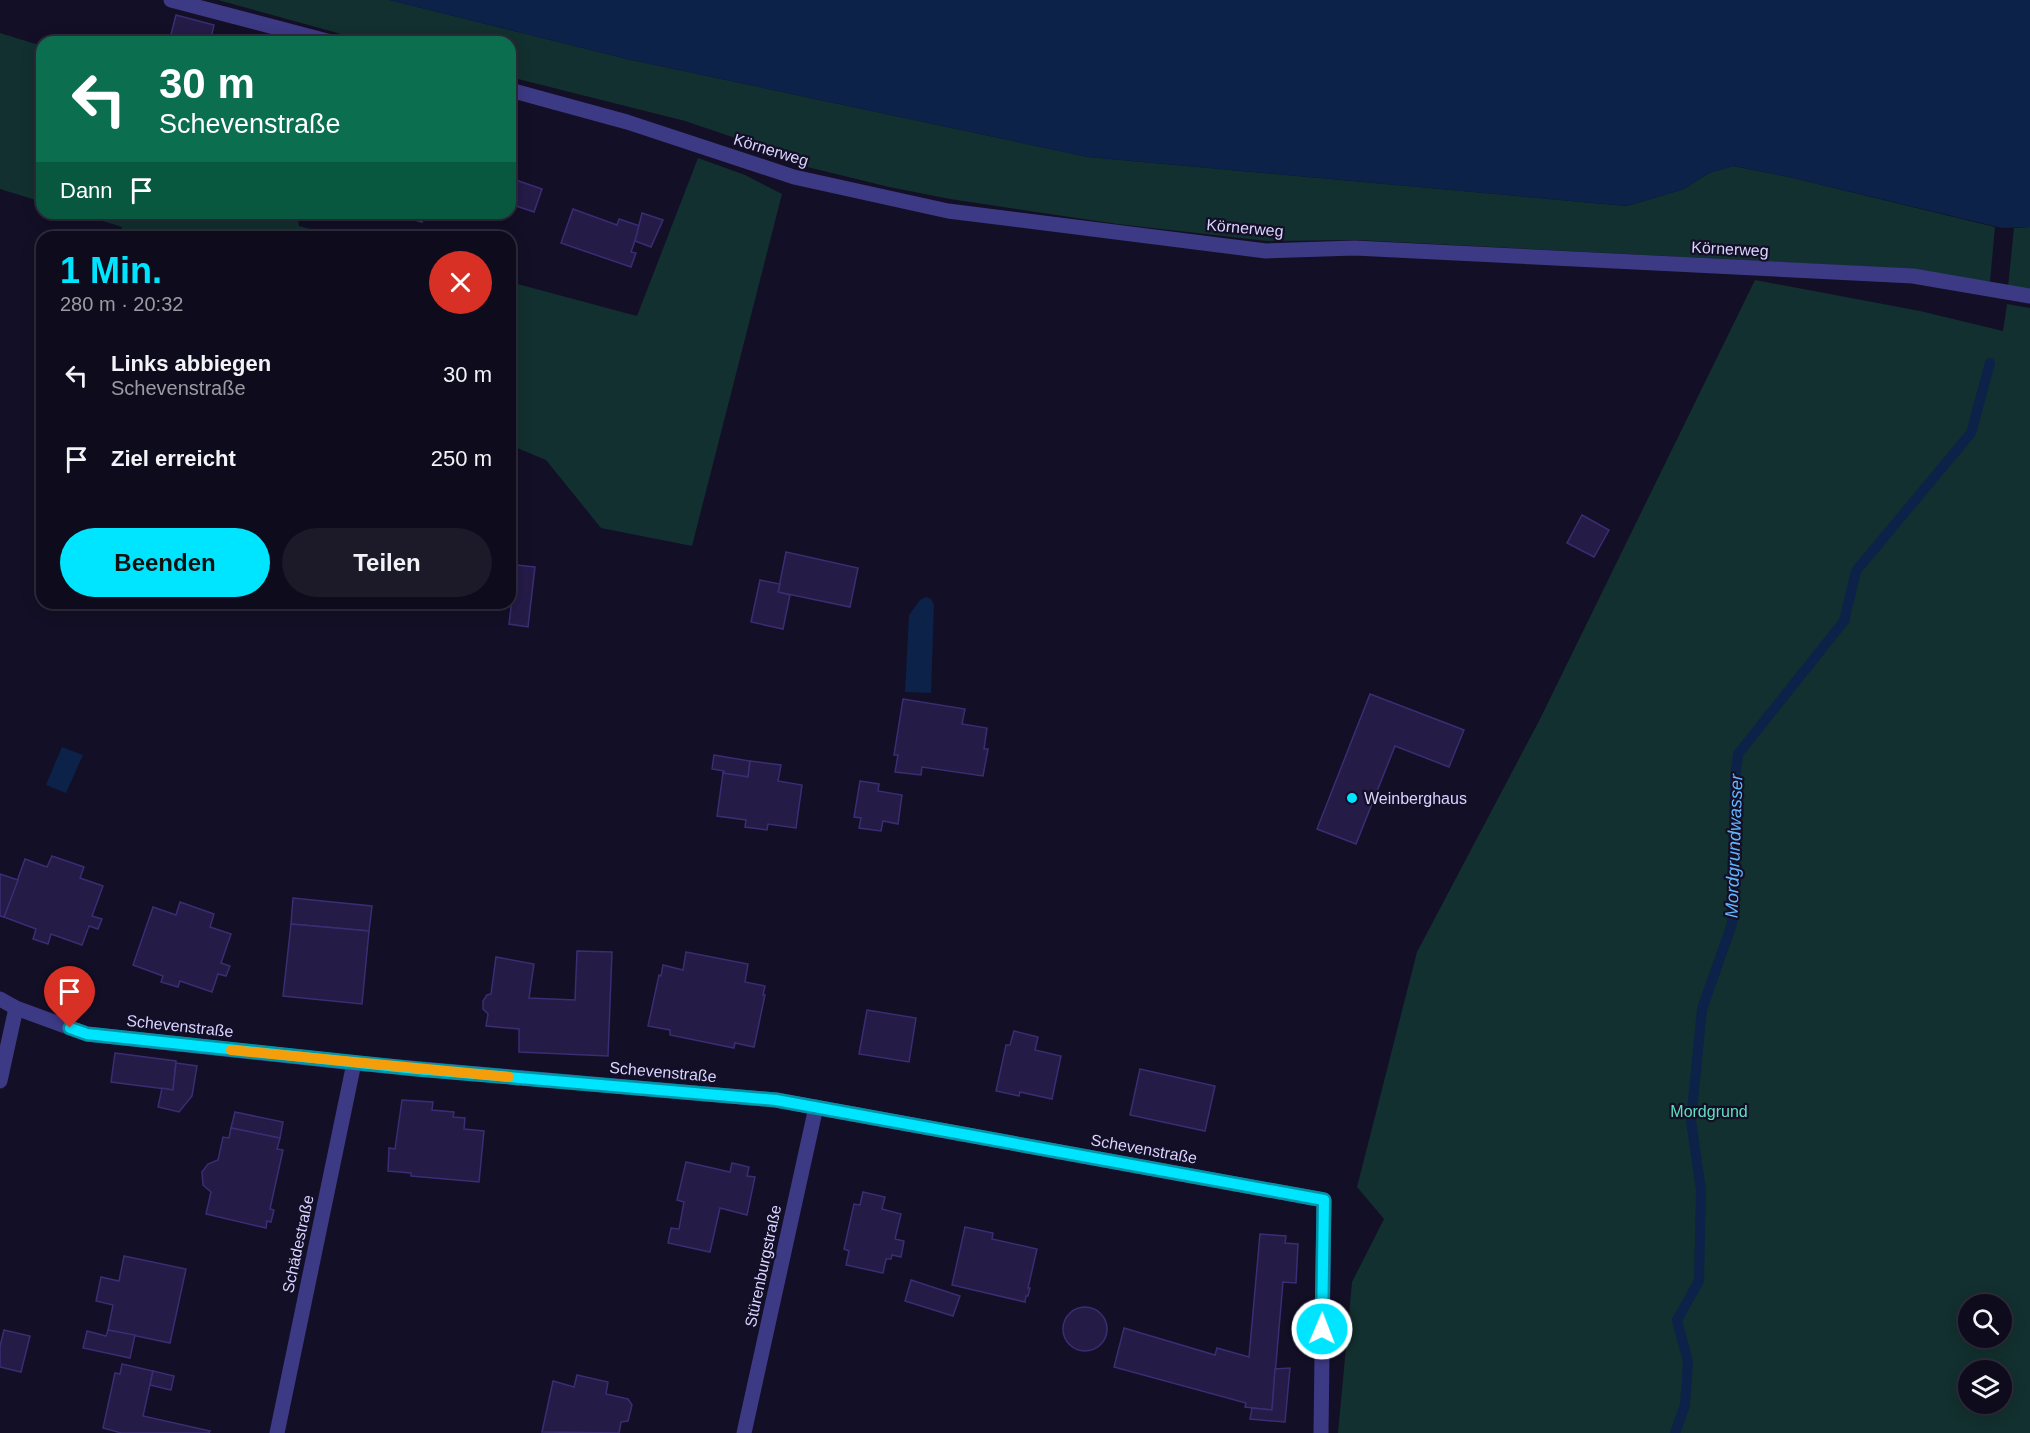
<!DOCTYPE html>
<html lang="de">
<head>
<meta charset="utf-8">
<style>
  :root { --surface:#0e0b1c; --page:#1c1929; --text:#f1f3f6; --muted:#9b9ba3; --line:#2e2b3b; --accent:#00e5ff }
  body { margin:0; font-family:Arial,sans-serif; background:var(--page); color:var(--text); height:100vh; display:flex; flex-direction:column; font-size:22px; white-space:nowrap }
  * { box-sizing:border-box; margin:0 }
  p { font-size:20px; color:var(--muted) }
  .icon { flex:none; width:33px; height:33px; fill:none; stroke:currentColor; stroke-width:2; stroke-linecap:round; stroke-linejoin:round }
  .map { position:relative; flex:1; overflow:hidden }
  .details { position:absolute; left:36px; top:231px; width:480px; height:378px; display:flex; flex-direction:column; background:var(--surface); border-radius:18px; box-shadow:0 3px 15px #0003,0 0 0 2px var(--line) }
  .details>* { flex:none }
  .banner { position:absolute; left:36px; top:36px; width:480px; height:183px; border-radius:18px; box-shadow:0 3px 15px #0003,0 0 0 2px var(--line); background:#0b6e4f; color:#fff; overflow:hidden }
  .buttons { position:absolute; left:1958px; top:1294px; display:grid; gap:12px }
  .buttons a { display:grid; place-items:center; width:54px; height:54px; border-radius:50%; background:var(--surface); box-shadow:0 3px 15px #0003,0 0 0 2px var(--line); font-size:30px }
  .pin { position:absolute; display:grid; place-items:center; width:51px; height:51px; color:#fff; margin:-62px -26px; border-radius:50% 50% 50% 0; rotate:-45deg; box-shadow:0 0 6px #0007 }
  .pin .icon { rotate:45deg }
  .me { position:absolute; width:66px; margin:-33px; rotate:1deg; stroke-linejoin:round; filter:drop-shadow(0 0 4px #0008) }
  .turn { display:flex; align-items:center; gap:21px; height:126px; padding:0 24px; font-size:27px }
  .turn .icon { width:78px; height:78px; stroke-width:2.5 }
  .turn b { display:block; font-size:42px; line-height:51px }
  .then { display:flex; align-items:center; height:57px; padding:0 24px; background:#0003; gap:12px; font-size:22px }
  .round { display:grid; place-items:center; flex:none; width:63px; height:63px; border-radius:32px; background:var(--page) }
  .overview { display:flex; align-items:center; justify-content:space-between; height:102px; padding:0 24px }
  h1 { font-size:36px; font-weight:700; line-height:45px; color:var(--accent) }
  .primary-button { display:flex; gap:12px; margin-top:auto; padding:12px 24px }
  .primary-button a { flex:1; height:69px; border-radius:36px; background:var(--accent); color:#111; font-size:24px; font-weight:700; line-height:69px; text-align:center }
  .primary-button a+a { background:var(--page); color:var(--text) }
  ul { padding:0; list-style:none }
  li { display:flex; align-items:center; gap:18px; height:84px; padding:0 24px }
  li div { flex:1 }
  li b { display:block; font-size:22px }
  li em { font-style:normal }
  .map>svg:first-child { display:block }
  .green { fill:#12302f; fill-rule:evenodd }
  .water { fill:#0c2248 }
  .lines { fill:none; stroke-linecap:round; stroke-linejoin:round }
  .stream { stroke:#0c2248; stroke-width:10 }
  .building { fill:#241b47; stroke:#3b2d73; stroke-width:1.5 }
  .minor { stroke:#3d3a85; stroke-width:15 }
  .route-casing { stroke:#0095a6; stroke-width:15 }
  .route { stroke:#00e5ff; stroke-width:10 }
  .slow { stroke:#f59e0b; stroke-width:10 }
  .poi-dot { fill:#00e5ff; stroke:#130f26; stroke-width:2 }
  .labels { text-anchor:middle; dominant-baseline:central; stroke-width:4.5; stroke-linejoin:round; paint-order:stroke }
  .street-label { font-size:16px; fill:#d9d4ff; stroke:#130f26 }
  .poi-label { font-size:16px; fill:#d9d4ff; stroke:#130f26; text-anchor:start }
  .park-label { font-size:16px; fill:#5fe0c0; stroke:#130f26 }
  .water-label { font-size:18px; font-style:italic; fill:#62b6ff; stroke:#130f26 }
</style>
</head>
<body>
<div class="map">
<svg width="2030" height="1433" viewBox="0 0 2030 1433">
  <rect width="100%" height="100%" fill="#130f26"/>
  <g class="green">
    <polygon points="218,0 389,0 627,59 1088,157 1627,206 1684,189 1709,173 1733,166 1789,177 1995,227 1990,282 1914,269 1357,240 1267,241 1117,224 950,199 889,187 791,163 765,148 685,121 510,77 510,42 370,42"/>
    <polygon points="0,33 42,46 42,202 0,189"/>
    <polygon points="698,158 745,175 782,194 692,546 601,528 546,460 510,445 510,282 637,316"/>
    <polygon points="76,213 297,213 299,226 340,237 121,237 122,227"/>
    <polygon points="2030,227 2030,291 2008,287 2014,228"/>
    <path d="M1755 280 1920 311 2003 331 2007 304 2030 308V1433H1338L1352 1282 1384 1219 1357 1187 1417 952 1540 719ZM1968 1305H2001V1338H1968ZM1968 1371H2001V1404H1968Z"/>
  </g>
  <g class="water">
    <polygon points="389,0 2030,0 2030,227 2002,228 1789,177 1734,166 1709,173 1684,189 1627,206 1088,157 627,59"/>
    <polygon points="926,597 931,599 934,605 931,693 905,692 909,615 920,600"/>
    <polygon points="62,747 83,755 66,793 46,785"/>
  </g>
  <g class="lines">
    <polyline class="stream" points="1675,1433 1685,1405 1688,1362 1677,1320 1699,1281 1701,1190 1691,1121 1702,1009 1732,924 1735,779 1738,754 1844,621 1856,571 1971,433 1990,363"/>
  </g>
  <g class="building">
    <polygon points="176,15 214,25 210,42 169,42"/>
    <polygon points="510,178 542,189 534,212 510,204"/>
    <polygon points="573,209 617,225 619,219 640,226 631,252 636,253 631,267 561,243"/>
    <polygon points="389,213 425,213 422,222"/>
    <polygon points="642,213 663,220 651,247 635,241"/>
    <polygon points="1582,515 1609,530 1594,557 1567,543"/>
    <polygon points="786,552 858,568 850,607 778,592"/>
    <polygon points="516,565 535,567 528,627 509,624"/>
    <polygon points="760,580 780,584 778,592 790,595 783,629 751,622"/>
    <polygon points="1370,694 1464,730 1449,767 1395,746 1356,844 1317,829"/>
    <polygon points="903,699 965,709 962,724 987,728 984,749 988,749 983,776 922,767 921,775 895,772 898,755 894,755"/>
    <polygon points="714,755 750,761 748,777 723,773 724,771 712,769"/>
    <polygon points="750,761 781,765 778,781 802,785 796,828 768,824 767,830 745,827 746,820 717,816 723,773 748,777"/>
    <polygon points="860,781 879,784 878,791 902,795 898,824 883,821 881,831 859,828 861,818 854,817"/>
    <polygon points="52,856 84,867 80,878 103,886 92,916 102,919 98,929 89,926 82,945 51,934 48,944 33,939 36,929 4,917 25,859 47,867"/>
    <polygon points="0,874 18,880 4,917 0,916"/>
    <polygon points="293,898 372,906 369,931 291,924"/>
    <polygon points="180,902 214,914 210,927 231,934 221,963 230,966 226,976 218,974 212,992 180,981 178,987 161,982 163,976 133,965 153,907 176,915"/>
    <polygon points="291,924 369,931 362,1004 283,996"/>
    <polygon points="577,951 612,952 608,1056 519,1052 519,1029 486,1026 488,1014 483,1009 483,1001 487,995 491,994 496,957 534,964 529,998 575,1000"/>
    <polygon points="686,952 748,964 745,982 765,986 763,995 765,995 754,1047 735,1043 734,1048 670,1035 670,1030 648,1026 659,975 661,976 663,965 683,970"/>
    <polygon points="867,1010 916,1018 909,1062 859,1054"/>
    <polygon points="1014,1031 1038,1037 1035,1050 1061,1056 1052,1099 1020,1092 1019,1096 996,1091 1006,1045 1010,1045"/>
    <polygon points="115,1053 176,1061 173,1090 111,1082"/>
    <polygon points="176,1063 197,1066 192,1096 179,1112 158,1107 162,1088 173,1090"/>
    <polygon points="1140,1069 1215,1086 1205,1131 1130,1115"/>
    <polygon points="402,1100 433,1102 432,1110 454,1112 453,1117 465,1118 464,1129 484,1131 479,1182 411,1176 411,1173 388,1171 389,1148 395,1149"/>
    <polygon points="235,1112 283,1122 280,1138 231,1128"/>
    <polygon points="231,1128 280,1138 277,1149 283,1150 270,1209 274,1210 271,1222 267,1221 266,1228 206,1214 211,1192 203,1185 202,1172 208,1164 218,1160 223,1137 229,1138"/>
    <polygon points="686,1162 730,1172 732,1163 749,1167 747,1176 755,1177 747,1215 720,1208 710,1252 668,1243 671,1228 679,1229 684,1202 677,1200"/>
    <polygon points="863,1192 885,1197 882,1209 901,1214 895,1239 904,1241 901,1257 892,1255 891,1259 886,1259 883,1273 846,1265 849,1251 844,1249 854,1204 860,1205"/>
    <polygon points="965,1227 993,1233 992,1239 1037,1249 1028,1288 1030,1288 1028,1296 1026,1296 1025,1302 952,1285"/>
    <polygon points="1260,1234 1286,1236 1285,1243 1298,1244 1296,1283 1283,1282 1272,1410 1245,1407 1246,1403 1114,1367 1124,1328 1215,1355 1217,1348 1249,1357"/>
    <polygon points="124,1256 186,1269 170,1343 108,1330 113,1305 96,1301 101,1277 119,1281"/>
    <polygon points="911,1280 960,1296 953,1316 905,1301"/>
    <circle cx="1085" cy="1329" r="22"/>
    <polygon points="4,1330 30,1336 21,1372 0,1367 0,1346"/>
    <polygon points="108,1330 135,1335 130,1358 83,1348 87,1331 106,1336"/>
    <polygon points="122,1364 153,1371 143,1416 210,1431 209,1433 121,1433 103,1428 115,1373 120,1374"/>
    <polygon points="1290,1368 1285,1422 1250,1419 1252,1408 1272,1410 1275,1369"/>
    <polygon points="153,1371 174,1376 171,1390 150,1385"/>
    <polygon points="577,1375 608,1382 606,1394 628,1399 632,1405 628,1421 621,1422 619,1433 542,1432 553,1381 574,1387"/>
  </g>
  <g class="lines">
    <g class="minor">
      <polyline points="171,0 331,42"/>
      <polyline points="510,90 627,122 794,177 948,211 1266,251 1355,248 1913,276 2030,296"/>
      <polyline points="0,999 16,1008 87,1034 354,1063 776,1100 1324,1200 1321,1433"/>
      <polyline points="0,1081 16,1008"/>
      <polyline points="277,1433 354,1063"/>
      <polyline points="744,1433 816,1107"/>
    </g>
  </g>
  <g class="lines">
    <defs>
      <polyline id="route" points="70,1028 87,1034 416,1069 776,1100 1324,1200 1322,1329"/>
    </defs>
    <use href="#route" class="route-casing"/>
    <use href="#route" class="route"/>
    <polyline class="slow" points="231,1050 509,1077"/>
  </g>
  <circle class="poi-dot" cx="1352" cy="798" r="6"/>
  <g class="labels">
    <g class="street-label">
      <text transform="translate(771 150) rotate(17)">Körnerweg</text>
      <text transform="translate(1245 228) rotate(5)">Körnerweg</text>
      <text transform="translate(1730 249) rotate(3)">Körnerweg</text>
      <text transform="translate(180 1026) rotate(6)">Schevenstraße</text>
      <text transform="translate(663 1072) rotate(5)">Schevenstraße</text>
      <text transform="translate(1144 1149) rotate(10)">Schevenstraße</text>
      <text transform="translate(298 1244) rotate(-78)">Schädestraße</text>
      <text transform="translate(763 1266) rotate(-78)">Stürenburgstraße</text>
    </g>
    <g class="poi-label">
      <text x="1364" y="798">Weinberghaus</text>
    </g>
    <g class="park-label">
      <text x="1709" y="1111">Mordgrund</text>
    </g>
    <g class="water-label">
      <text transform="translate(1734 846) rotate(-88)">Mordgrundwasser</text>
    </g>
  </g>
</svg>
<div class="buttons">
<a><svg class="icon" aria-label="search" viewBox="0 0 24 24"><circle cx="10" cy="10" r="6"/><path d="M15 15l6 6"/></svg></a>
<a><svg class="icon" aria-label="layers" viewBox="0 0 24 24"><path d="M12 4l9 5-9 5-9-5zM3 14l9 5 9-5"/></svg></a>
</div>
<div class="pin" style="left:70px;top:1028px;background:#d93025"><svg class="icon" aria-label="arrive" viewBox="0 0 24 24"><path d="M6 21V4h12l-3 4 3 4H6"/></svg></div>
<svg class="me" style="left:1322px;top:1329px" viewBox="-20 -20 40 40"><circle r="17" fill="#00e5ff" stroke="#fff" stroke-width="3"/><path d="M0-11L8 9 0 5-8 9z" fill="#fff"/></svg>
<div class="banner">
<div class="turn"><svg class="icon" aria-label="left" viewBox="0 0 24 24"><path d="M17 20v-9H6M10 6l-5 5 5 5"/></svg><div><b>30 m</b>Schevenstraße</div></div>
<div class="then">Dann<svg class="icon" aria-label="arrive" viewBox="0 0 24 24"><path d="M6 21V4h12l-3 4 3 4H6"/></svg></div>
</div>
<section class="details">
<div class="overview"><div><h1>1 Min.</h1><p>280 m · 20:32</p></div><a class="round" style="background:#d93025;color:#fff"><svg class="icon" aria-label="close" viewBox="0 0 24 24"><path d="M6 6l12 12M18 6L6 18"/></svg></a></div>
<ul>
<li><svg class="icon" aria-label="left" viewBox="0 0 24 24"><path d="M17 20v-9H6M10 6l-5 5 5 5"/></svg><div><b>Links abbiegen</b><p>Schevenstraße</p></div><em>30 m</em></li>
<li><svg class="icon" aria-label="arrive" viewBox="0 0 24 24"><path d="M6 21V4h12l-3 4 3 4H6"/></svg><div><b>Ziel erreicht</b></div><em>250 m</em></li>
</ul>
<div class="primary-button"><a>Beenden</a><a>Teilen</a></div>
</section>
</div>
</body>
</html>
